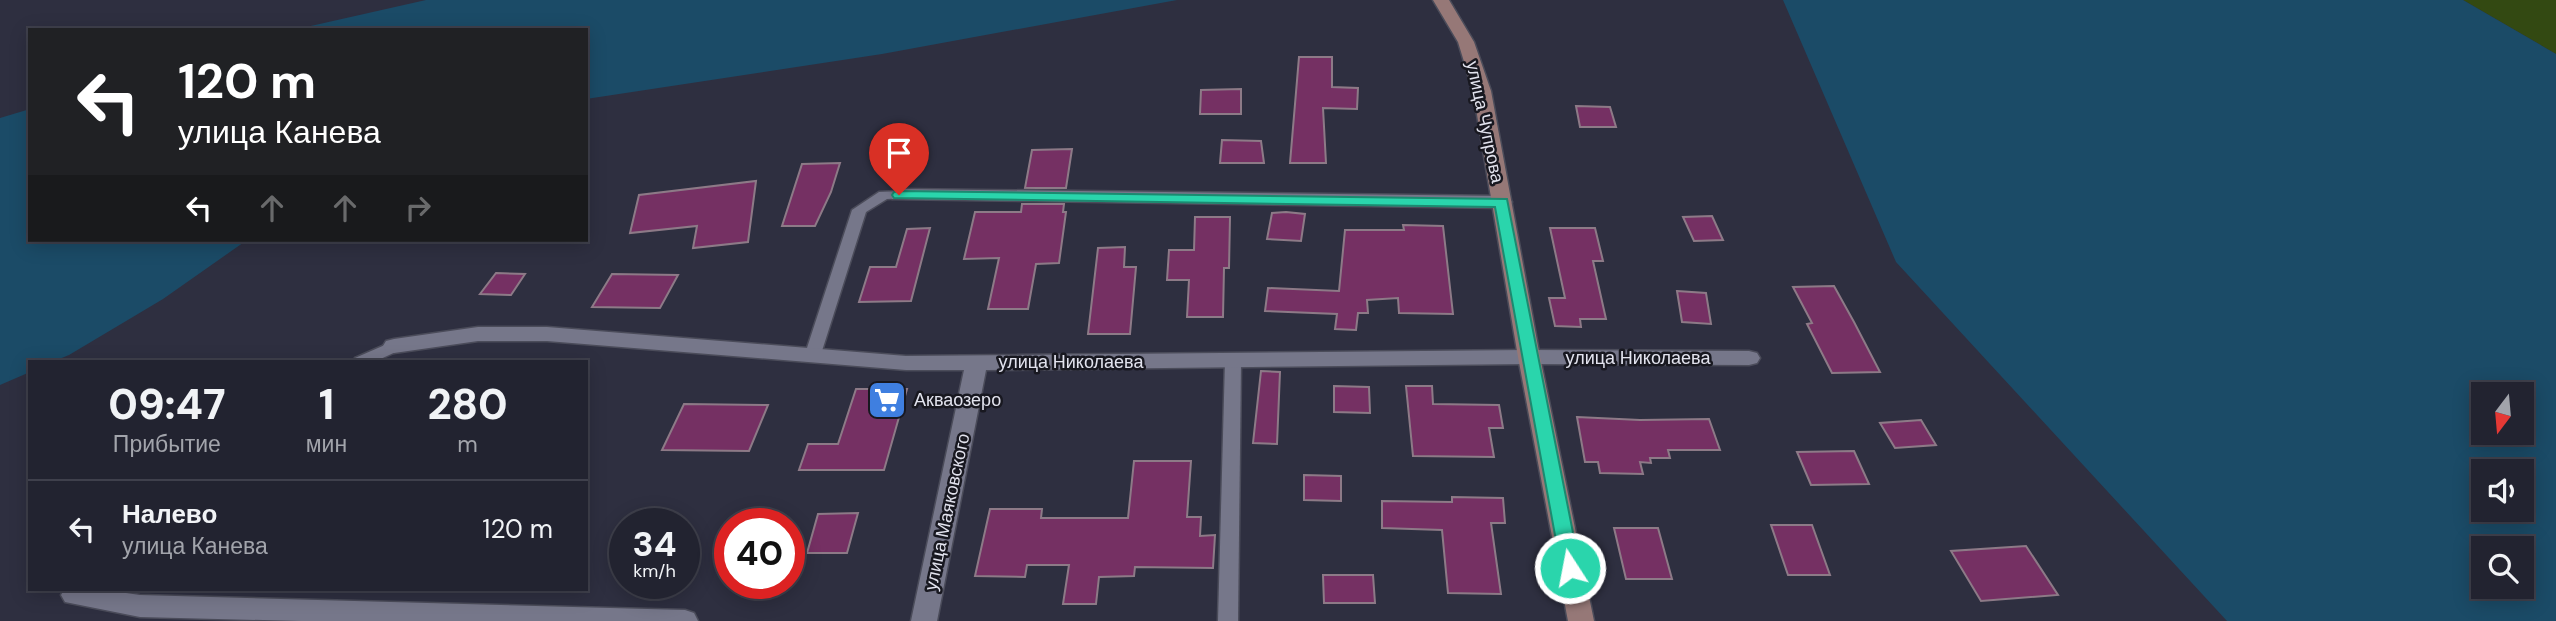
<!DOCTYPE html>
<html lang="ru">
<head>
<meta charset="utf-8">
<style>
  :root { --surface:#222330; --page:#2e2f3c; --text:#f1f3f6; --muted:#a2a4ab; --line:#3f404c }
  body { margin:0; font-family:"DM Sans",sans-serif; background:var(--page); color:var(--text); height:100vh; display:flex; flex-direction:column; font-size:26px; white-space:nowrap }
  * { box-sizing:border-box; margin:0 }
  p { font-size:23px; color:var(--muted) }
  .icon { flex:none; width:38px; height:38px; fill:none; stroke:currentColor; stroke-width:2; stroke-linecap:round; stroke-linejoin:round }
  .map { position:relative; flex:1; overflow:hidden }
  .side { position:absolute; left:28px; top:360px; width:560px; height:231px; display:flex; flex-direction:column; background:var(--surface); border-radius:0px; box-shadow:0 4px 18px #0003,0 0 0 2px var(--line) }
  .side>* { flex:none }
  .banner { position:absolute; left:28px; top:28px; width:560px; height:214px; border-radius:0px; box-shadow:0 4px 18px #0003,0 0 0 2px var(--line); background:#202124; color:#fff; overflow:hidden }
  .needle { width:46px; rotate:196deg }
  .tools { position:absolute; left:2471px; top:382px; display:grid; gap:14px }
  .tools a { display:grid; place-items:center; width:63px; height:63px; border-radius:0px; background:var(--surface); box-shadow:0 4px 18px #0003,0 0 0 2px var(--line); font-size:35px }
  .speed { position:absolute; left:609px; top:508px; display:flex; gap:14px; font-size:35px; font-weight:700; text-align:center }
  .speed>* { display:grid; place-content:center; width:91px; height:91px; border-radius:50%; background:var(--surface); box-shadow:0 4px 18px #0003,0 0 0 2px var(--line); line-height:1 }
  .speed small { font-size:18px; font-weight:400 }
  .speed .limit { border:10px solid #d22; background:#fff; color:#111 }
  .pin { position:absolute; display:grid; place-items:center; width:60px; height:60px; color:#fff; margin:-72px -30px; border-radius:50% 50% 50% 0; rotate:-45deg; box-shadow:0 0 7px #0007 }
  .pin .icon { rotate:45deg }
  .me { position:absolute; width:77px; margin:-38px; rotate:349deg; stroke-linejoin:round; filter:drop-shadow(0 0 5px #0008) }
  .turn { display:flex; align-items:center; gap:24px; height:147px; padding:0 35px; font-size:32px }
  .turn .icon { width:91px; height:91px; stroke-width:2.5 }
  .turn b { display:block; font-size:49px; line-height:60px }
  .lanes { display:flex; align-items:center; height:66px; padding:0 35px; background:#0003; justify-content:center; gap:35px; direction:ltr }
  .lanes .off { opacity:.35 }
  .eta { display:flex; justify-content:space-evenly; align-items:center; height:119px; text-align:center }
  .eta b { font-size:42px; font-weight:800; line-height:49px }
  ul { padding:0; list-style:none }
  li { display:flex; align-items:center; gap:21px; height:98px; padding:0 35px; border-top:2px solid var(--line) }
  li div { flex:1 }
  li b { display:block; font-size:26px }
  li em { font-style:normal }
  .map>svg:first-child { display:block }
  .green { fill:#334912 }
  .water { fill:#1b4b67; fill-rule:evenodd }
  .building { fill:#753063; stroke:#8d7a87; stroke-width:2 }
  .lines { fill:none; stroke-linecap:round; stroke-linejoin:round }
  .lane-casing { stroke:#4b4c5a; stroke-width:3 }
  .street-casing { stroke:#4b4c5a; stroke-width:3 }
  .secondary-casing { stroke:#4b4c5a; stroke-width:3 }
  .lane { fill:#76778a; fill-rule:evenodd }
  .street { fill:#76778a; fill-rule:evenodd }
  .secondary { fill:#967877; fill-rule:evenodd }
  .route { fill:#2ad5ac; stroke:#1b8a70; stroke-width:2 }
  .labels { text-anchor:middle; dominant-baseline:central; stroke-width:5; stroke-linejoin:round; paint-order:stroke }
  .street-label { font-size:18px; fill:#e2e3ee; stroke:#181820 }
  .poi-label { font-size:18px; fill:#e2e3ee; stroke:#181820; text-anchor:start }
</style>
</head>
<body>
<div class="map">
<svg width="2556" height="621" viewBox="0 0 2556 621">
  <rect width="100%" height="100%" fill="#2e2f40"/>
  <polygon class="green" points="2463,0 2556,0 2556,54"/>
  <g class="water">
    <polygon points="426,0 1177,0 882,54 586,99 586,30 293,30"/>
    <path d="M1783 0H2463L2556 54V621H2227L1896 262ZM2483 394H2522V432H2483ZM2483 471H2522V509H2483ZM2483 548H2522V586H2483Z"/>
    <polygon points="30,109 30,240 247,240 163,299 69,355 52,362 30,362 30,372 0,385 0,118"/>
  </g>
  <g class="building">
    <polygon points="1299,57 1332,57 1332,87 1358,88 1357,109 1323,108 1326,163 1290,163"/>
    <polygon points="1241,89 1241,114 1200,114 1201,90"/>
    <polygon points="1576,106 1610,107 1616,127 1580,127"/>
    <polygon points="1222,140 1261,141 1264,163 1220,163"/>
    <polygon points="1072,149 1066,188 1025,188 1032,150"/>
    <polygon points="840,163 831,192 815,226 782,226 802,164"/>
    <polygon points="756,181 748,242 693,248 697,226 630,233 639,195"/>
    <polygon points="1022,204 1064,204 1063,212 1066,212 1059,263 1036,264 1028,309 988,309 999,258 964,259 975,212 1021,212"/>
    <polygon points="1286,212 1305,214 1301,241 1267,239 1272,213"/>
    <polygon points="1712,216 1723,240 1694,241 1683,217"/>
    <polygon points="1195,217 1230,217 1229,268 1224,268 1223,317 1187,317 1189,280 1167,280 1169,250 1194,250"/>
    <polygon points="1403,225 1443,226 1453,314 1399,313 1398,298 1367,300 1368,313 1358,313 1356,330 1335,329 1337,314 1265,311 1268,288 1339,291 1345,230 1404,230"/>
    <polygon points="930,228 911,301 859,302 870,267 896,267 907,229"/>
    <polygon points="1550,228 1595,228 1603,261 1593,261 1606,319 1580,319 1581,327 1555,326 1549,298 1565,298"/>
    <polygon points="1125,247 1124,267 1136,267 1130,334 1088,334 1098,248"/>
    <polygon points="496,273 525,274 511,295 480,294"/>
    <polygon points="612,274 678,275 660,308 592,307"/>
    <polygon points="1834,286 1854,322 1880,372 1832,373 1807,324 1812,323 1793,287"/>
    <polygon points="1677,291 1706,293 1711,324 1682,322"/>
    <polygon points="1261,371 1280,372 1277,444 1253,443"/>
    <polygon points="1334,386 1369,387 1370,413 1334,412"/>
    <polygon points="1406,386 1432,386 1433,404 1499,405 1503,428 1489,428 1494,457 1413,456"/>
    <polygon points="856,389 907,389 884,470 799,470 808,444 838,444"/>
    <polygon points="684,404 768,405 749,451 662,450"/>
    <polygon points="1577,417 1640,420 1709,419 1720,450 1668,450 1670,458 1650,458 1651,463 1640,462 1643,474 1600,473 1598,462 1585,462"/>
    <polygon points="1921,420 1936,445 1895,448 1880,423"/>
    <polygon points="1854,451 1869,484 1811,485 1797,452"/>
    <polygon points="1134,461 1191,461 1187,517 1201,517 1200,536 1215,535 1213,568 1135,567 1134,576 1099,577 1096,604 1063,604 1069,565 1027,565 1025,577 975,576 990,509 1042,509 1041,518 1128,518"/>
    <polygon points="1304,475 1341,476 1341,501 1304,500"/>
    <polygon points="1452,497 1503,498 1505,523 1491,523 1501,594 1448,593 1442,530 1382,528 1382,501 1452,502"/>
    <polygon points="858,513 847,553 807,553 818,514"/>
    <polygon points="1771,525 1812,525 1830,575 1788,575"/>
    <polygon points="1614,528 1658,528 1672,579 1626,579"/>
    <polygon points="2026,546 2058,595 1981,601 1951,551"/>
    <polygon points="1323,575 1373,575 1375,603 1324,603"/>
  </g>
  <g class="lines">
    <defs>
      <g id="lane">
        <polygon points="899,191 904,192 906,195 904,198 887,199 866,212 821,354 819,358 807,358 805,354 852,210 879,192"/>
        <polygon points="394,341 400,342 402,346 400,350 374,362 353,362 355,358"/>
        <polygon points="1233,355 1241,361 1238,621 1218,621 1225,361"/>
      </g>
      <g id="street">
        <polygon points="899,189 1502,196 1512,202 1502,208 892,199 890,195"/>
        <polygon points="478,327 547,327 906,356 1529,350 1749,351 1757,353 1760,358 1757,363 1749,365 1529,364 986,370 937,621 911,621 964,370 906,370 547,341 478,341 394,353 386,351 383,346 386,341 394,339"/>
        <polygon points="64,590 105,590 140,595 685,610 694,613 698,621 301,621 140,617 65,602 61,595"/>
      </g>
      <polygon id="secondary" points="1433,0 1449,0 1474,42 1491,91 1540,357 1594,621 1568,621 1518,357 1473,91 1458,42"/>
    </defs>
    <use href="#lane" class="lane-casing"/>
    <use href="#street" class="street-casing"/>
    <use href="#secondary" class="secondary-casing"/>
    <use href="#lane" class="lane"/>
    <use href="#street" class="street"/>
    <use href="#secondary" class="secondary"/>
  </g>
  <polygon class="route" points="899,191 1507,199 1580,568 1577,574 1570,576 1563,574 1561,568 1495,207 894,198 892,195 894,192"/>
  <defs>
    <symbol id="supermarket-square" viewBox="-11 -11 22 22"><rect x="-9" y="-9" width="18" height="18" rx="4" fill="#3f7fe0" stroke="#181820"/><path d="M-6-5.5h2.5l.6 2H6L4.5 2H-2.5L-4.4-4H-6ZM-1.5 3.2a1.3 1.3 0 1 0 .1 0ZM3 3.2a1.3 1.3 0 1 0 .1 0Z" fill="#fff"/></symbol>
  </defs>
  <g fill-rule="evenodd">
    <use href="#supermarket-square" x="865" y="378" width="44" height="44"/>
  </g>
  <g class="labels">
    <g class="street-label">
      <text transform="translate(1485 122) rotate(78)">улица Чупрова</text>
      <text x="1638" y="358">улица Николаева</text>
      <text x="1071" y="362">улица Николаева</text>
      <text transform="translate(947 512) rotate(-78)">улица Маяковского</text>
    </g>
    <g class="poi-label">
      <text x="914" y="400">Акваозеро</text>
    </g>
  </g>
</svg>
<div class="tools">
<a><svg class="needle" viewBox="-14 -14 28 28"><path d="M0-13l5 13h-10z" fill="#e53935"/><path d="M0 13l5-13h-10z" fill="#a2a4ab"/></svg></a>
<a><svg class="icon" aria-label="sound" viewBox="0 0 24 24"><path d="M4 9h4l5-4v14l-5-4H4zM17 9q2 3 0 6"/></svg></a>
<a><svg class="icon" aria-label="search" viewBox="0 0 24 24"><circle cx="10" cy="10" r="6"/><path d="M15 15l6 6"/></svg></a>
</div>
<div class="speed"><div>34<small>km/h</small></div><div class="limit">40</div></div>
<div class="pin" style="left:899px;top:195px;background:#d93025"><svg class="icon" aria-label="arrive" viewBox="0 0 24 24"><path d="M6 21V4h12l-3 4 3 4H6"/></svg></div>
<svg class="me" style="left:1570px;top:568px" viewBox="-20 -20 40 40"><circle r="17" fill="#2ad5ac" stroke="#fff" stroke-width="3"/><path d="M0-11L8 9 0 5-8 9z" fill="#fff"/></svg>
<div class="banner">
<div class="turn"><svg class="icon" aria-label="left" viewBox="0 0 24 24"><path d="M17 20v-9H6M10 6l-5 5 5 5"/></svg><div><b>120 m</b>улица Канева</div></div>
<div class="lanes"><svg class="icon" aria-label="left" viewBox="0 0 24 24"><path d="M17 20v-9H6M10 6l-5 5 5 5"/></svg><svg class="icon off" aria-label="ahead" viewBox="0 0 24 24"><path d="M12 20V5M6 11l6-6 6 6"/></svg><svg class="icon off" aria-label="ahead" viewBox="0 0 24 24"><path d="M12 20V5M6 11l6-6 6 6"/></svg><svg class="icon off" aria-label="right" viewBox="0 0 24 24"><path d="M7 20v-9h11M14 6l5 5-5 5"/></svg></div>
</div>
<section class="side">
<div class="eta">
<div><b>09:47</b><p>Прибытие</p></div>
<div><b>1</b><p>мин</p></div>
<div><b>280</b><p>m</p></div>
</div>
<ul>
<li><svg class="icon" aria-label="left" viewBox="0 0 24 24"><path d="M17 20v-9H6M10 6l-5 5 5 5"/></svg><div><b>Налево</b><p>улица Канева</p></div><em>120 m</em></li>
</ul>
</section>
</div>
</body>
</html>
